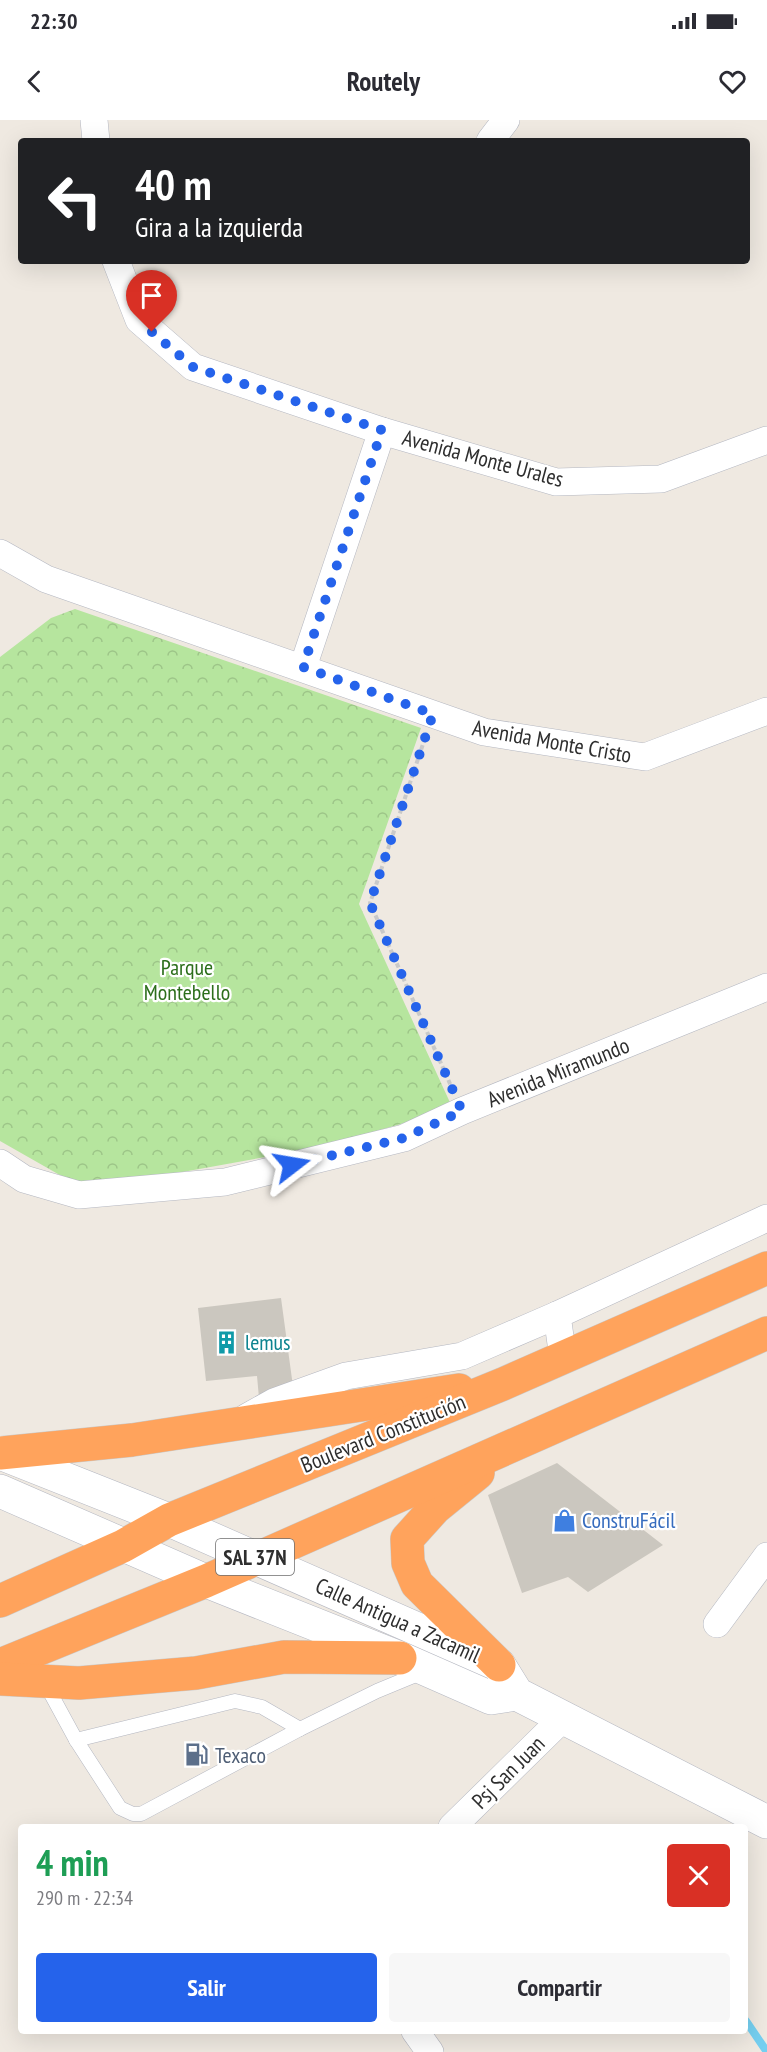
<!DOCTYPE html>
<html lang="es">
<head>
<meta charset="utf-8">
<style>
  :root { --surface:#fff; --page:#f7f7f7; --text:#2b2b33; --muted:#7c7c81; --accent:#2563eb }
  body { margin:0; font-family:"PT Sans Narrow",sans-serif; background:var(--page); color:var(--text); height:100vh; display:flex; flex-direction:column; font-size:22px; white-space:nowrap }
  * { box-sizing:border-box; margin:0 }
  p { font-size:20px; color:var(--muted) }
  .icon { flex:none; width:33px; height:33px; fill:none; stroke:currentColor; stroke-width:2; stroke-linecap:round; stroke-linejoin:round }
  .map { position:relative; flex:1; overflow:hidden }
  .panel { position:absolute; left:18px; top:1704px; width:730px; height:210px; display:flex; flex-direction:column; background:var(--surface); border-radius:6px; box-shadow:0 6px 24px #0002 }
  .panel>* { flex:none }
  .hud { position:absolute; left:18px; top:18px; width:732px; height:126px; border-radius:6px; box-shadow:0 6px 24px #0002; background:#202124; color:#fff; overflow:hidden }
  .pin { position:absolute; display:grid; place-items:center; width:51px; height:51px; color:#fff; margin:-62px -26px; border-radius:50% 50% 50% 0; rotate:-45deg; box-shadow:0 0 6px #0007 }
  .pin .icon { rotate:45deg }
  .me { position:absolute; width:66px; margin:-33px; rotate:76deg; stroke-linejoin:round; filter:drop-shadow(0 0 4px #0008) }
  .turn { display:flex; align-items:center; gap:21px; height:126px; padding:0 18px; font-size:27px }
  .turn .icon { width:78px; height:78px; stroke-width:2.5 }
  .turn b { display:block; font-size:42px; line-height:51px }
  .round { display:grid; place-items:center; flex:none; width:63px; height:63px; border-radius:6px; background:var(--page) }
  .headline { display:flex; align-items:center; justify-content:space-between; height:102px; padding:0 18px }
  h1 { font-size:36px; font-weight:800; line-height:45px; color:#1e9e55 }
  .primary-button { display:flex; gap:12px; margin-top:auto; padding:12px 18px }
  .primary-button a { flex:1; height:69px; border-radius:6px; background:var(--accent); color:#fff; font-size:24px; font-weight:800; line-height:69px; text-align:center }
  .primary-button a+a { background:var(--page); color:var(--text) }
  .status { display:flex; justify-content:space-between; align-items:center; height:42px; padding:0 30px; background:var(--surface); direction:ltr }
  .status svg { height:16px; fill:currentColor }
  header { display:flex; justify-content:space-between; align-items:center; height:78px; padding:0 18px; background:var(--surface); font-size:27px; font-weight:800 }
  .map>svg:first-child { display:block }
  .forest { fill:url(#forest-crowns) }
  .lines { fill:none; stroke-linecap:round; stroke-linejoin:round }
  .stream { stroke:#75cff0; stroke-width:8 }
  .building { fill:#cbc7bf }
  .lane-casing { stroke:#b4b7c1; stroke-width:15 }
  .street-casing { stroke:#b4b7c1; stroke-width:28 }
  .secondary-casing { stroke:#b4b7c1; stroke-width:34 }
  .highway-casing { stroke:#c9c9c9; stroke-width:34 }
  .path { stroke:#c9c9c9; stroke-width:4; stroke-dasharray:4.5 3; stroke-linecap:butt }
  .lane { stroke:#fff; stroke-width:14 }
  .street { stroke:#fff; stroke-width:27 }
  .secondary { stroke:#fff; stroke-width:33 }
  .highway { stroke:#ffa35c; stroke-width:33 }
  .route { stroke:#2563eb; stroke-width:10; stroke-dasharray:0 18 }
  .labels { text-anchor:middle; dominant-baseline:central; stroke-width:4.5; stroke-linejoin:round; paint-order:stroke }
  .shield { fill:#fff; stroke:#6d6d6d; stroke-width:1.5 }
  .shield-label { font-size:21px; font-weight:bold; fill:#2e2e2e }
  .street-label { font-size:22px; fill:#2e2e2e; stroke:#fff }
  .park-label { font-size:22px; fill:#2c6e1b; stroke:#fff }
  .culture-label { font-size:22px; fill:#0d838f; stroke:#fff; text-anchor:start }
  .shop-label { font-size:22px; fill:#366cbe; stroke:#fff; text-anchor:start }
  .service-label { font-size:22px; fill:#4e5e75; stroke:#fff; text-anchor:start }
</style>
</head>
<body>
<div class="status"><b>22:30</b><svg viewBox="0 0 49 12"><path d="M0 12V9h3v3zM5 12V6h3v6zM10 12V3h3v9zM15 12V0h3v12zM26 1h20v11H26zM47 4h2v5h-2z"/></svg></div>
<header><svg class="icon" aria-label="back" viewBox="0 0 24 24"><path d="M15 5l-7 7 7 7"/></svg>Routely<svg class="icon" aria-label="heart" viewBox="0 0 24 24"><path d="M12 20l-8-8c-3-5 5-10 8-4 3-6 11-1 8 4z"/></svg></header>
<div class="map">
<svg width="767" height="1932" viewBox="0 0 767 1932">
  <defs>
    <pattern id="forest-crowns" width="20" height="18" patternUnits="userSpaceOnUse" patternTransform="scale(1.5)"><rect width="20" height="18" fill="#b6e59e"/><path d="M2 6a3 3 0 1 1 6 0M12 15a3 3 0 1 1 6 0" fill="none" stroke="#9dc588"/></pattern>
  </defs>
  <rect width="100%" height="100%" fill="#efe9e1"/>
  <polygon class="forest" points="75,489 421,608 359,784 453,989 321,1027 166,1055 72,1062 0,1021 0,537 51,498"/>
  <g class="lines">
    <polyline class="stream" points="746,1901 767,1932"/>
  </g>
  <g class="building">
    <polygon points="281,1178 294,1274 259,1278 257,1256 206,1261 198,1188"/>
    <polygon points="557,1343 663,1425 588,1472 568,1457 522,1473 488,1375"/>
  </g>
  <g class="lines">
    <defs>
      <g id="lane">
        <polyline points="45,1563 76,1620 235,1581 262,1587 300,1609 377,1571 423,1552"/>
        <polyline points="76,1620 120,1688 133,1694 141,1694 300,1609"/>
      </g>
      <g id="street">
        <polyline points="94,0 96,21"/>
        <polyline points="490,21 506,0"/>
        <polyline points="116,141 139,200 193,247 382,311 556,362 661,359 767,320"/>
        <polyline points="0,433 46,459 484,612 645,637 767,591"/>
        <polyline points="303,547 382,311"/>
        <polyline points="0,1043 24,1059 79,1075 225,1062 404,1018 462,991 767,867"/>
        <polyline points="563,1238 557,1195 767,1098"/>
        <polyline points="247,1297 274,1282 346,1256 462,1236 557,1195"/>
        <polyline points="717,1504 767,1436"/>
        <polyline points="452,1707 563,1598"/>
        <polyline points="415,1911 430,1932"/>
      </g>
      <g id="secondary">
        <polyline points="0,1333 169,1400 499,1545 517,1574 767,1702"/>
        <polyline points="0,1371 206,1461 400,1538 491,1578 517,1574"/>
      </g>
      <g id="highway">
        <polyline points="0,1333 132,1320 459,1270"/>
        <polyline points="478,1353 435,1388 407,1419 408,1443 417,1464 499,1545"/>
        <polyline points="0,1481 123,1426 169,1400 503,1264 767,1148"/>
        <polyline points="0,1545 206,1461 767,1213"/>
        <polyline points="0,1559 79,1563 196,1553 284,1537 400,1538"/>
      </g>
    </defs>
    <use href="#lane" class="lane-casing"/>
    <use href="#street" class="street-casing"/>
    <use href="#secondary" class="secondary-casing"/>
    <use href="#highway" class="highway-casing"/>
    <polyline class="path" points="425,618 370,783 451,966"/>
    <use href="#lane" class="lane"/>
    <use href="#street" class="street"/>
    <use href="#secondary" class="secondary"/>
    <use href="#highway" class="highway"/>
  </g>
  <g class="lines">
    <polyline class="route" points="152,212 193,247 382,310 303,547 433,594 370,783 462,991 404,1018 292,1045"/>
  </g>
  <defs>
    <symbol id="building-bare" viewBox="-9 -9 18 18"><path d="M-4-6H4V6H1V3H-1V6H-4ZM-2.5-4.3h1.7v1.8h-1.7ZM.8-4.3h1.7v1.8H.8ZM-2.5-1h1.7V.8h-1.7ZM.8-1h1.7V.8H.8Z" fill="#0f9aa8" stroke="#fff" stroke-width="2.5" paint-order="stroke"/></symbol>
    <symbol id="shop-bare" viewBox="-9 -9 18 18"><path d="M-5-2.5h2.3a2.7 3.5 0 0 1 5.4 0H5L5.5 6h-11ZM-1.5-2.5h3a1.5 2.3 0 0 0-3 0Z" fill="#3f7fe0" stroke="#fff" stroke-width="2.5" paint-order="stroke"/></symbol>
    <symbol id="fuel-bare" viewBox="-9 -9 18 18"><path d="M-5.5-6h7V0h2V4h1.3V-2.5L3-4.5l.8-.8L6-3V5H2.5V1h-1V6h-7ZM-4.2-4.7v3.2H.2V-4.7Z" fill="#5c6f8a" stroke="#fff" stroke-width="2.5" paint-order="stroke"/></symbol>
  </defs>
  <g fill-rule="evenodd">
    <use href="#building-bare" x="210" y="1206" width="33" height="33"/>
    <use href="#shop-bare" x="548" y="1384" width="33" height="33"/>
    <use href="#fuel-bare" x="180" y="1618" width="33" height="33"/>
  </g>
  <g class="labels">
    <rect class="shield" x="216" y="1419" width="78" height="36" rx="4.5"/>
    <g class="shield-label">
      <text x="255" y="1437">SAL 37N</text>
    </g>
    <g class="street-label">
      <text transform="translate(483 338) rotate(15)">Avenida Monte Urales</text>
      <text transform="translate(552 621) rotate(10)">Avenida Monte Cristo</text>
      <text transform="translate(558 952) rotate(-22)">Avenida Miramundo</text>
      <text transform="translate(383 1313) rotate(-22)">Boulevard Constitución</text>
      <text transform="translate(398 1500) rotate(24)">Calle Antigua a Zacamil</text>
      <text transform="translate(508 1652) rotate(-45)">Psj San Juan</text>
    </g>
    <g class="park-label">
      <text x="187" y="847">Parque<tspan x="187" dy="25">Montebello</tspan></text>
    </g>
    <g class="culture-label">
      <text x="245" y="1222">lemus</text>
    </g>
    <g class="shop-label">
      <text x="582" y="1400">ConstruFácil</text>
    </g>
    <g class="service-label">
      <text x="215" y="1635">Texaco</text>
    </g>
  </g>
</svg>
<div class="pin" style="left:152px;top:212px;background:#d93025"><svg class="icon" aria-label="arrive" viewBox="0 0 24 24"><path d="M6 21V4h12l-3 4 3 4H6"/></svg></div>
<svg class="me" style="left:292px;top:1045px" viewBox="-20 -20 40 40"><path d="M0-17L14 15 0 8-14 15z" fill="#2563eb" stroke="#fff" stroke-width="4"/></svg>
<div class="hud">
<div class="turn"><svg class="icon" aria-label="left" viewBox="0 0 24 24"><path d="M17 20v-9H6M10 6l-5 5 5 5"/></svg><div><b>40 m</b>Gira a la izquierda</div></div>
</div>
<section class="panel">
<div class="headline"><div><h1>4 min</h1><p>290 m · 22:34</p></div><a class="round" style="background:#d93025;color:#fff"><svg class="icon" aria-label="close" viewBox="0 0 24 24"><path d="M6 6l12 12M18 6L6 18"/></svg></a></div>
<div class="primary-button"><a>Salir</a><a>Compartir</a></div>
</section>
</div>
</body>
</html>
